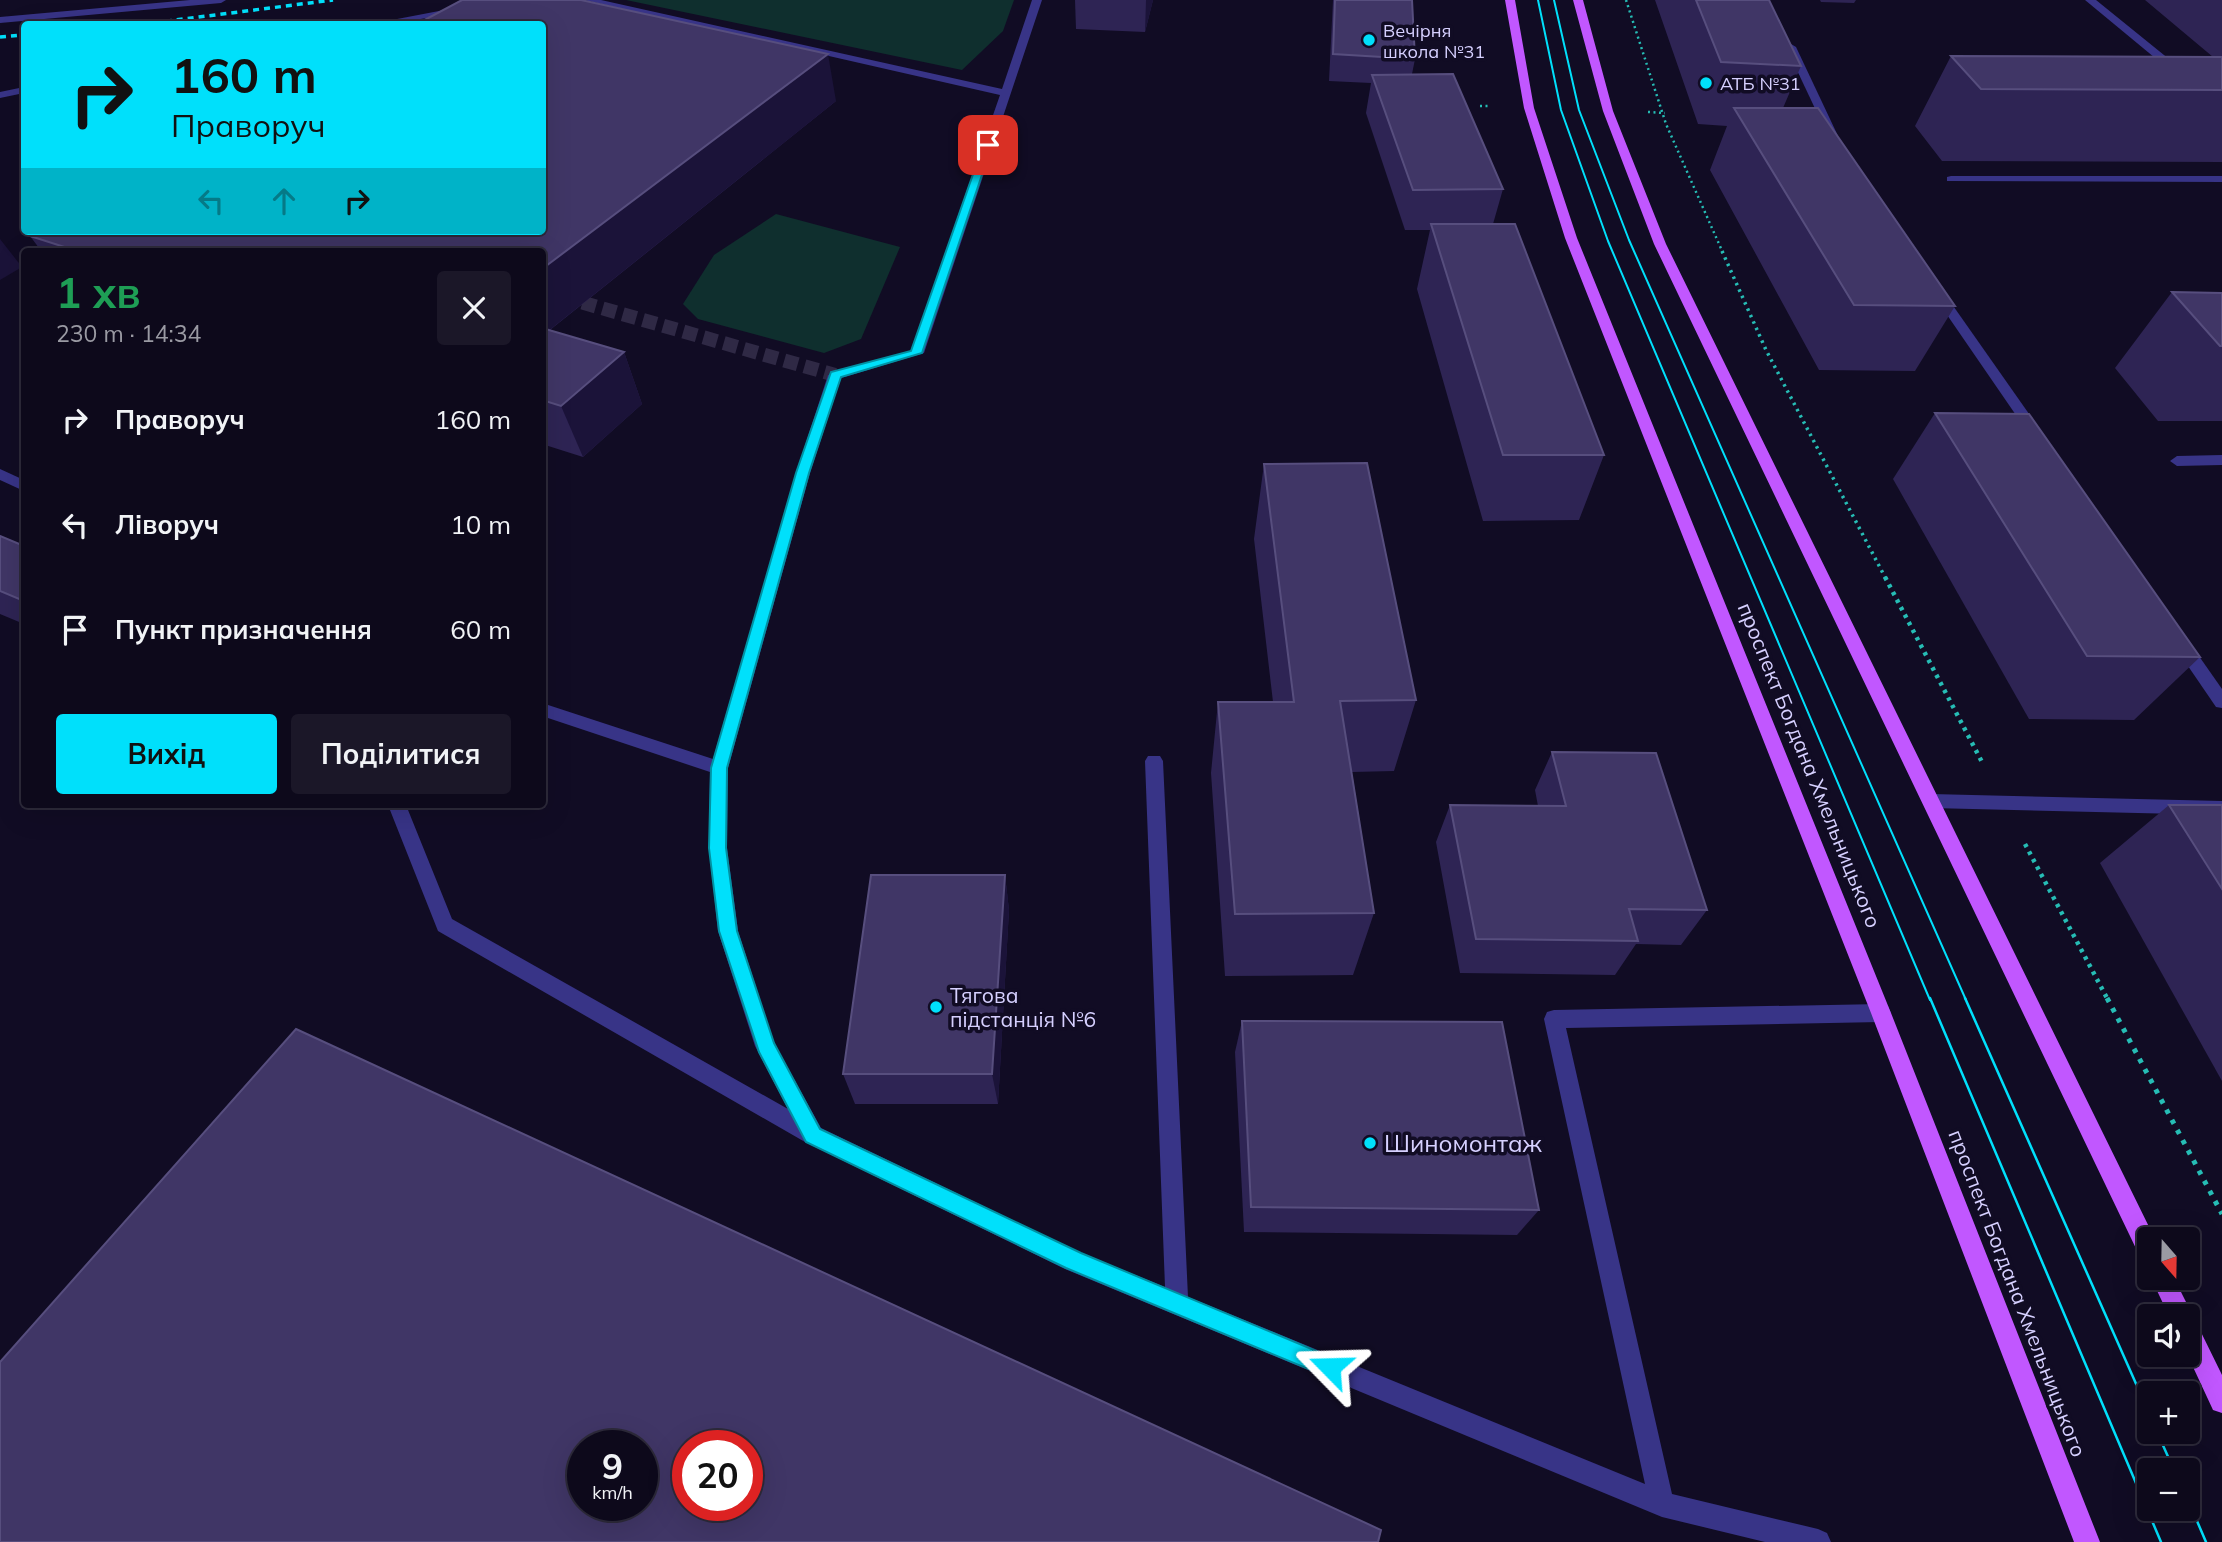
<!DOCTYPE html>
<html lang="uk">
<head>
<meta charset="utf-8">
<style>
  :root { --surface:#0d091b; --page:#1b1728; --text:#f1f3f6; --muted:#9a9aa3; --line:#2d2a3a; --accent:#00e0fb }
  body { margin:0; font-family:Mulish,sans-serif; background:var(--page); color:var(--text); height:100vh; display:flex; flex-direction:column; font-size:26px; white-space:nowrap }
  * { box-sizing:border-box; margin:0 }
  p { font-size:23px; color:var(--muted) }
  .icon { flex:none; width:38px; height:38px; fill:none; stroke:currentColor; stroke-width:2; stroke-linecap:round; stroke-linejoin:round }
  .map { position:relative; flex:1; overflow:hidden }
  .panel { position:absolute; left:21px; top:248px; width:525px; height:560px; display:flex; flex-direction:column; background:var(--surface); border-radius:7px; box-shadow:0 7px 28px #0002,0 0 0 2px var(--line) }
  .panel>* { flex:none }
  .guide { position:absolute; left:21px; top:21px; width:525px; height:214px; border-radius:7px; box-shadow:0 7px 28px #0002,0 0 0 2px var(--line); background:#00e0fb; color:#111; overflow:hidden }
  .needle { width:46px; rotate:160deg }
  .buttons { position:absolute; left:2137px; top:1227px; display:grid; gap:14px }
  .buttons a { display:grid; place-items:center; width:63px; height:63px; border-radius:7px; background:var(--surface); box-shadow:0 7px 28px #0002,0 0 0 2px var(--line); font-size:35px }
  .speed { position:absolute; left:567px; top:1430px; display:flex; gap:14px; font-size:35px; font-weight:700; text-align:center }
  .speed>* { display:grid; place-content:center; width:91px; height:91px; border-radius:50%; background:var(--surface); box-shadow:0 7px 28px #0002,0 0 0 2px var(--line); line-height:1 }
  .speed small { font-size:18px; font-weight:400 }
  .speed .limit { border:10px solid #d22; background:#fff; color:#111 }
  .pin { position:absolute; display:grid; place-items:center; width:60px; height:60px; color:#fff; margin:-30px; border-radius:14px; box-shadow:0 4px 10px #0006 }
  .me { position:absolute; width:77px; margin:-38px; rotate:292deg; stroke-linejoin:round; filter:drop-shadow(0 0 5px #0008) }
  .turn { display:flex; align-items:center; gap:24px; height:147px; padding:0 35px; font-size:32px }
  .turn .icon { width:91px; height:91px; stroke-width:2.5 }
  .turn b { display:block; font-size:49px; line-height:60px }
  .lanes { display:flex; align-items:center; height:66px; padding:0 35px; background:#0003; justify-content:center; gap:35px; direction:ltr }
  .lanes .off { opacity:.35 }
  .round { display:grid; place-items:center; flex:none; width:74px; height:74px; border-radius:7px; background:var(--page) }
  .head { display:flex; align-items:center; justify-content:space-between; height:119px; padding:0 35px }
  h1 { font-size:42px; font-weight:700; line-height:52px; color:#1e9e55 }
  .button { display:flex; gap:14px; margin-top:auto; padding:14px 35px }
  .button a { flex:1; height:80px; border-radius:7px; background:var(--accent); color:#111; font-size:28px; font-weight:700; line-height:80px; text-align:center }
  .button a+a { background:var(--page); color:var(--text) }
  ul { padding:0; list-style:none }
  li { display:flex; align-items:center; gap:21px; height:105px; padding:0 35px }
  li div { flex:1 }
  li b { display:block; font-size:26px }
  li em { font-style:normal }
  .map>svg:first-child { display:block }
  .green { fill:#0f2f2e }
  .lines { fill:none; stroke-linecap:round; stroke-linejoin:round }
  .minor-tunnel { stroke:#2f2945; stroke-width:14; stroke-dasharray:14 7; stroke-linecap:butt }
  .path-far3 { stroke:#26bdb5; stroke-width:2.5; stroke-dasharray:2 3.5; stroke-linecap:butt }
  .path-far2 { stroke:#26bdb5; stroke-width:3.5; stroke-dasharray:2.5 4.5; stroke-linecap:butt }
  .path-far1 { stroke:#26bdb5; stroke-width:4.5; stroke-dasharray:3.5 5; stroke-linecap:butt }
  .path { stroke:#26bdb5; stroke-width:5; stroke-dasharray:4.5 7; stroke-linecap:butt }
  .minor { fill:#383487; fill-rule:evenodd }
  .major { fill:#c157ff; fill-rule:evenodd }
  .tram-far1 { stroke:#00e0fb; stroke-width:2 }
  .tram { stroke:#00e0fb; stroke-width:2.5 }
  .rail { stroke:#00e0fb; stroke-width:3.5; stroke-dasharray:6 5; stroke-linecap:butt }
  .wall { fill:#2e2454 }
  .shaded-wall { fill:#1b1339 }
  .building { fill:#403666; stroke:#574e7e; stroke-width:2; fill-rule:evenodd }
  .route { fill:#00e0fb; stroke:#0092a3; stroke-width:2 }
  .poi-dot { fill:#00e0fb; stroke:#110c24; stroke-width:2.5 }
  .labels { text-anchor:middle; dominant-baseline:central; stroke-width:7; stroke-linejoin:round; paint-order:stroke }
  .far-poi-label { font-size:18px; fill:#d6d0ff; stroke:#110c24; text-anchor:start }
  .street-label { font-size:21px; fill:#d6d0ff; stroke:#110c24 }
  .poi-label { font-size:21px; fill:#d6d0ff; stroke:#110c24; text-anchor:start }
  .near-poi-label { font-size:24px; fill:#d6d0ff; stroke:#110c24; text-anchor:start }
</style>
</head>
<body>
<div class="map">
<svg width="2222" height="1542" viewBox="0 0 2222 1542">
  <rect width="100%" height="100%" fill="#110c24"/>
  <g class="green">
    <polygon points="626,0 1014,0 1003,31 962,70"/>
    <polygon points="776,214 900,247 861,339 824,353 698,319 683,304 714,255"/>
  </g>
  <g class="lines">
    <polyline class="minor-tunnel" points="542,291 835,375"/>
    <g class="path-far3">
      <polyline points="1626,0 1666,124 1723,253"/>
      <polyline points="1480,106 1489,106"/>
      <polyline points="1648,112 1665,113"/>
    </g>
    <polyline class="path-far2" points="1722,251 1766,350 1886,579"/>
    <g class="path-far1">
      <polyline points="1885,577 1982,762"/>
      <polyline points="2025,844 2108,1000"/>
    </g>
    <polyline class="path" points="2107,998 2222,1214"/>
    <g class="minor">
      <polygon points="190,0 226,0 221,3 0,23 0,17"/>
      <polygon points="584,0 601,0 1002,89 1032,0 1042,0 924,353 841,378 810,473 728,768 727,848 738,931 774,1043 821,1128 1081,1253 1165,1287 1145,761 1148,756 1160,756 1163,761 1188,1297 1645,1484 1544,1019 1547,1012 1554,1010 1881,1004 1888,1006 1891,1013 1888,1020 1881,1022 1566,1028 1672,1494 1818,1529 1827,1533 1831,1542 1765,1542 1662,1517 1065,1269 805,1142 438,931 388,805 406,805 452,919 788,1109 755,1046 718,931 709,848 710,772 542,716 542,703 713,759 796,473 828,375 911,351 1000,95"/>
      <polygon points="2085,0 2096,0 2180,68 2180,72 2172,72"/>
      <polygon points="460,7 463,8 463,12 390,24 371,24"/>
      <polygon points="1791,44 1796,47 1838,136 1837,138 1828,136 1786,47"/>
      <polygon points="24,87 24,93 0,98 0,92"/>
      <polygon points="1951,176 2222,176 2222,182 1947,181 1947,177"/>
      <polygon points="1934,290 1942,290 2041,431 2041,437 2031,437 1932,293"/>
      <polygon points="2222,455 2222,465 2177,466 2170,461 2177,456"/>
      <polygon points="0,469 24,480 24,491 0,480"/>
      <polygon points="2181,637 2187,639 2222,689 2222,708 2216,707 2175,647 2173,643 2175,639"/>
      <polygon points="1931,794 2222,801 2222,815 1931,808 1925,806 1922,801 1925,796"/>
    </g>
    <g class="major">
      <polygon points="1505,0 1515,0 1534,108 1577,238 1891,1013 2100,1542 2074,1542 1871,1013 1565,238 1524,108"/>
      <polygon points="1573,0 1583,0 1613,111 1666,244 2155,1239 2149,1239 2149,1262 2141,1259 1654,244 1603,111"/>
      <polygon points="2151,1278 2174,1278 2193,1316 2191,1320 2196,1322 2222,1375 2222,1413 2213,1410 2187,1354 2188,1316 2169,1316"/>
    </g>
    <g class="tram-far1">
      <polyline points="1538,0 1561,110 1608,241 1930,1000"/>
      <polyline points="1554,0 1579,110 1629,240 1966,1000"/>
    </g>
    <g class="tram">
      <polyline points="1930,998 2161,1542"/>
      <polyline points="1965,998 2149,1413"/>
      <polyline points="2157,1432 2174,1470"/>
      <polyline points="2188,1500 2206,1542"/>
    </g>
    <g class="rail">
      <polyline points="144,24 333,0"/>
      <polyline points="0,37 24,35"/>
    </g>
  </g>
  <g class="wall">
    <polygon points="1075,0 1153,0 1145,32 1076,29"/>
    <polygon points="1333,0 1412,0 1415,59 1412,74 1503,189 1493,224 1604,455 1579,520 1483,521 1417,289 1430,230 1405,230 1366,113 1371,83 1329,81"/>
    <polygon points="1655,0 1769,0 1801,66 1783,108 1955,306 1915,371 1819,370 1710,170 1727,126 1698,124"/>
    <polygon points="1820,0 1856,0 1854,3 1821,2"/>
    <polygon points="2145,0 2222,0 2222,162 1942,161 1915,126 1951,56 2213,57"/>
    <polygon points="836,101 550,330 624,352 642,404 583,457 542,444 542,252 42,252 30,236"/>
    <polygon points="2172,292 2222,293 2222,421 2158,421 2115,368"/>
    <polygon points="1935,413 2200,657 2134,720 2029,719 1893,479"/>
    <polygon points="1264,464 1416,700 1394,771 1352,772 1374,913 1353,975 1225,976 1211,773 1218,702 1273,702 1254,539"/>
    <polygon points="0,536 24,546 24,624 0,614"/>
    <polygon points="1552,752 1707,910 1681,945 1636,944 1615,975 1460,973 1436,842 1450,805 1538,806 1535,790"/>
    <polygon points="2169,805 2222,805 2222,1081 2100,863"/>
    <polygon points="1005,875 1009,910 998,1104 855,1104 843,1074"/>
    <polygon points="1242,1021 1539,1210 1517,1235 1244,1232 1235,1052"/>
  </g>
  <g class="shaded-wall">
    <polygon points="1146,0 1153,0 1145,32"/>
    <polygon points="828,54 836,101 542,336 542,269"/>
    <polygon points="0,239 22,267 0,280"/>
    <polygon points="624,352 642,404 583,457 561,406"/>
    <polygon points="1005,875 1009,910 998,1104 992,1074"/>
  </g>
  <g class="building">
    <polygon points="462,0 581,0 828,54 542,269 542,252 80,252 30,236 39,231 542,231 542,24 417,24"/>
    <polygon points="1335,0 1412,0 1415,59 1333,54"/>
    <polygon points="1696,0 1769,0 1801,66 1721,62"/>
    <polygon points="1951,56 2222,57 2222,90 1981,89"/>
    <polygon points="1453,74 1503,189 1413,190 1372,75"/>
    <polygon points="1734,108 1818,108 1955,306 1854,305"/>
    <polygon points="1431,224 1515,224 1604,455 1503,455"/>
    <polygon points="2172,292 2222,293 2222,346 2220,346"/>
    <polygon points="542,328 624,352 561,406 542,400"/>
    <polygon points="1935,413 2029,414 2200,657 2087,656"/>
    <polygon points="1367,463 1416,700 1340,701 1374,913 1235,914 1218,702 1294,702 1264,464"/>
    <polygon points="0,536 24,546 24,601 0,591"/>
    <polygon points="1552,752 1656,753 1707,910 1629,909 1638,941 1476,939 1450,805 1566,806"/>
    <polygon points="2169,805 2222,805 2222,889"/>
    <polygon points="871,875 1005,875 992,1074 843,1074"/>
    <polygon points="1242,1021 1502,1022 1539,1210 1251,1207"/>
    <path d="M296 1029 1381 1530 1378 1542H0V1362ZM583 1446H642V1505H583ZM688 1446H747V1505H688Z"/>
  </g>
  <polygon class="route" points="984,143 992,145 922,353 841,377 809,473 727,768 726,848 737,931 774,1043 820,1129 1081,1253 1338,1360 1341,1367 1338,1375 1330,1378 1066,1268 806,1142 759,1052 719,931 709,848 711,768 796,473 831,372 911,351"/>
  <g class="poi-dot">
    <circle cx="1369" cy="40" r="7"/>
    <circle cx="1706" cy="83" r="7"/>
    <circle cx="936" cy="1007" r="7"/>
    <circle cx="1370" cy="1143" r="7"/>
  </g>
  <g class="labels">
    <g class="far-poi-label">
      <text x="1383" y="30">Вечірня<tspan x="1383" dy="21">школа №31</tspan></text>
      <text x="1720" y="83">АТБ №31</text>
    </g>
    <g class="street-label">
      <text transform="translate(1810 765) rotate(68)">проспект Богдана Хмельницького</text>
      <text transform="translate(2018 1293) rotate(69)">проспект Богдана Хмельницького</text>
    </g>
    <g class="poi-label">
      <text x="950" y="995">Тягова<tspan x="950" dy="24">пiдстанцiя №6</tspan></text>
    </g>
    <g class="near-poi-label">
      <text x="1384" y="1143">Шиномонтаж</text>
    </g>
  </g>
</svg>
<div class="buttons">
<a><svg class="needle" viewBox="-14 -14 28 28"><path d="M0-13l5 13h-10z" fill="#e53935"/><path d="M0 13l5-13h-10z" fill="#9a9aa3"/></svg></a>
<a><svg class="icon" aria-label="sound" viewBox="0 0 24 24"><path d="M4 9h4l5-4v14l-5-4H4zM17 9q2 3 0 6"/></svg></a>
<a>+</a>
<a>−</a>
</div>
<div class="speed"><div>9<small>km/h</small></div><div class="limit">20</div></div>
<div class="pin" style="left:988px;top:145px;background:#d93025"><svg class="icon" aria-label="arrive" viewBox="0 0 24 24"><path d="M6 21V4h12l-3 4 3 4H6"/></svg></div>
<svg class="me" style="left:1330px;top:1367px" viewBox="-20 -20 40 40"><path d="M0-17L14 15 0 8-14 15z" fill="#00e0fb" stroke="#fff" stroke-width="4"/></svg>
<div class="guide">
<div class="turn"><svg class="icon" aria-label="right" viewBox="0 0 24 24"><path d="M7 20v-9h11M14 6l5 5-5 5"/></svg><div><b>160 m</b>Праворуч</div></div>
<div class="lanes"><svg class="icon off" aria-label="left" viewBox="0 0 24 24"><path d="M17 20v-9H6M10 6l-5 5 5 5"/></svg><svg class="icon off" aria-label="ahead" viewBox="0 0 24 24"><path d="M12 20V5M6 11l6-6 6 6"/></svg><svg class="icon" aria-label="right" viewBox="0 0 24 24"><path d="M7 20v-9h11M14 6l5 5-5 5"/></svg></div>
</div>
<section class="panel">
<div class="head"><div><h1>1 хв</h1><p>230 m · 14:34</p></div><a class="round"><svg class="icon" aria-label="close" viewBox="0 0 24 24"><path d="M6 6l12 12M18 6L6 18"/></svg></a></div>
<ul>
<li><svg class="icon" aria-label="right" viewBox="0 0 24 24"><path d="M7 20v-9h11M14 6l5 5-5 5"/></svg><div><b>Праворуч</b></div><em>160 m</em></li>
<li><svg class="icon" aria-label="left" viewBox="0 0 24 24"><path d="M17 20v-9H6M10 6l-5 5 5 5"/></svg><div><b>Ліворуч</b></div><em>10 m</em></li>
<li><svg class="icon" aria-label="arrive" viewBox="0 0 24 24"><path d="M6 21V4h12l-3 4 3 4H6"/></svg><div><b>Пункт призначення</b></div><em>60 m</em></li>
</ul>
<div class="button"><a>Вихід</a><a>Поділитися</a></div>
</section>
</div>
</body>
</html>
